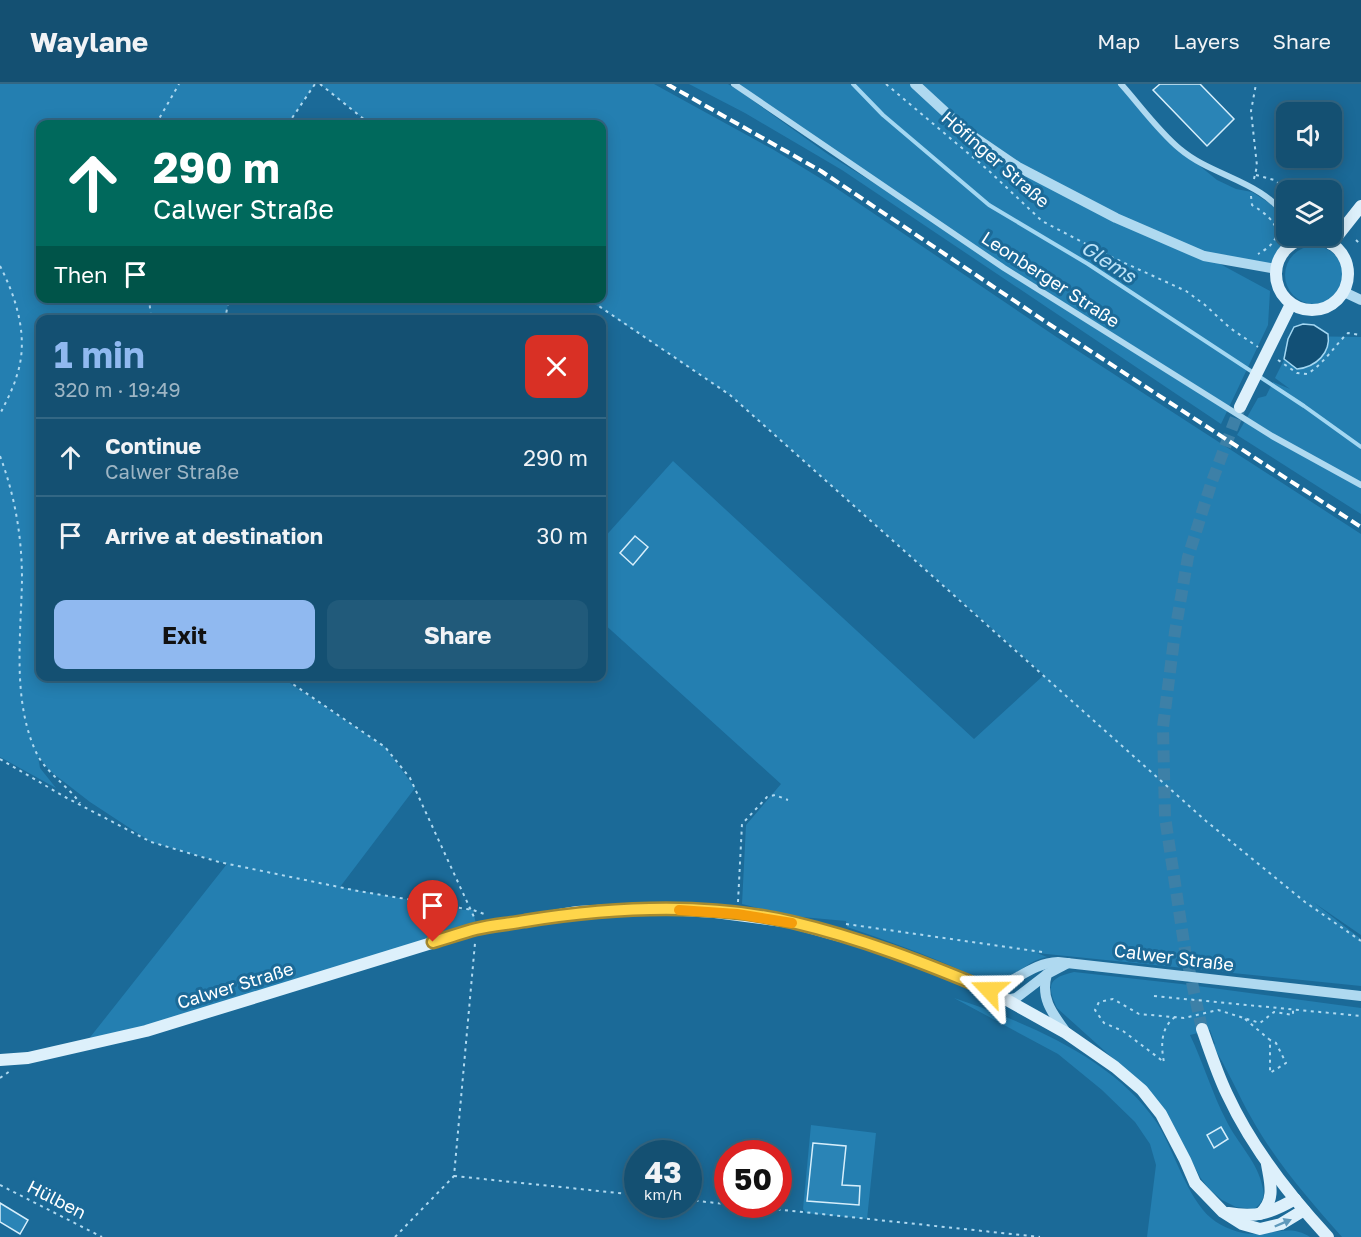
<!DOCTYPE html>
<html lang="en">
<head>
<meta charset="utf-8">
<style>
  :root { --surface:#145072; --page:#215a7a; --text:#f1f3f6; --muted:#9db5c4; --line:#336784; --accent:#90b9f0 }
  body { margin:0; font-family:"Golos Text",sans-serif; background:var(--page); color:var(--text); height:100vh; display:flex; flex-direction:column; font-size:22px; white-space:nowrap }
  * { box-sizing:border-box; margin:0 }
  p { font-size:20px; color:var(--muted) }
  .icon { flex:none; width:33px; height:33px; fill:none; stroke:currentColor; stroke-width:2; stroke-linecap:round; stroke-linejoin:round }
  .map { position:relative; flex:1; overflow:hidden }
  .side { position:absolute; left:36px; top:231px; width:570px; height:366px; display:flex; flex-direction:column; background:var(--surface); border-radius:12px; box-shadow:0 3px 15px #0003,0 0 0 2px var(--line) }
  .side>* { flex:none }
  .hud { position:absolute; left:36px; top:36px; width:570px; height:183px; border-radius:12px; box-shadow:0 3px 15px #0003,0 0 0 2px var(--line); background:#00695c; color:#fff; overflow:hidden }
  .tools { position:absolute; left:1276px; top:18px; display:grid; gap:12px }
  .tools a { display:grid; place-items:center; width:66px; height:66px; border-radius:12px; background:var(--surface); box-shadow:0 3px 15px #0003,0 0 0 2px var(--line); font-size:30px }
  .speed { position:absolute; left:624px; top:1056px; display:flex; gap:12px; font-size:30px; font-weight:700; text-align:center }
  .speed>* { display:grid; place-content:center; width:78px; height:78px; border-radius:50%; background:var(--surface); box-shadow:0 3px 15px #0003,0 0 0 2px var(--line); line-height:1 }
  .speed small { font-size:15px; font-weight:400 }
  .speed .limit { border:9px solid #d22; background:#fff; color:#111 }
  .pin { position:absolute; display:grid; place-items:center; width:51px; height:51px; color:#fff; margin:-62px -26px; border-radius:50% 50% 50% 0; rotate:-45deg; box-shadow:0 0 6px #0007 }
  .pin .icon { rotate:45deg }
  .me { position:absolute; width:66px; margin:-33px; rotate:293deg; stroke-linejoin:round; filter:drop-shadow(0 0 4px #0008) }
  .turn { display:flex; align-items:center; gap:21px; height:126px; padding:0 18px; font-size:27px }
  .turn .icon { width:78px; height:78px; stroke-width:2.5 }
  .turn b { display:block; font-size:42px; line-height:51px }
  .then { display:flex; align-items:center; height:57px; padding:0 18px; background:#0003; gap:12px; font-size:22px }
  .round { display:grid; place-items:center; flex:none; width:63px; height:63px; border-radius:12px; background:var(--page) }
  .summary { display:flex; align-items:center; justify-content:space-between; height:102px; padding:0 18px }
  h1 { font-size:36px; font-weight:700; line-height:45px; color:var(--accent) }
  .primary-button { display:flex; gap:12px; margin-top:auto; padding:12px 18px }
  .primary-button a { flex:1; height:69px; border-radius:12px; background:var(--accent); color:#111; font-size:24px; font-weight:700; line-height:69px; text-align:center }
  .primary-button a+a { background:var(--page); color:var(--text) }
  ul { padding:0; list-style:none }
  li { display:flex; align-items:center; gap:18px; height:78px; padding:0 18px; border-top:2px solid var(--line) }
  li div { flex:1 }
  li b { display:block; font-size:22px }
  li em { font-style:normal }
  header { display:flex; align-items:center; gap:36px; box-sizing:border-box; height:84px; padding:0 30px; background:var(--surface); border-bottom:2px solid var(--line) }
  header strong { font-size:28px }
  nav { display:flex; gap:33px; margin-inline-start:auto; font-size:21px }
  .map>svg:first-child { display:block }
  .green { fill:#247fb1 }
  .water { fill:#125076; stroke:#a3d7f2; stroke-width:1.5 }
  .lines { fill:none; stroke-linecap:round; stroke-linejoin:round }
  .stream { stroke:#a3d7f2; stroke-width:4 }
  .building { fill:#2a84b6; stroke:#d6eefb; stroke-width:1.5 }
  .secondary-tunnel { stroke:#3d80a7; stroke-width:12; stroke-dasharray:12 6; stroke-linecap:butt }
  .path { stroke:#afd9f0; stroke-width:2; stroke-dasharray:3 4.5; stroke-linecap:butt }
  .minor { stroke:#afd9f0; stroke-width:6 }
  .tertiary { stroke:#afd9f0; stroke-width:10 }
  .secondary { stroke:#ddf0fb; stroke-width:12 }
  .rail { stroke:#fff; stroke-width:4; stroke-dasharray:10 4.5; stroke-linecap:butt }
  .oneway { fill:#5f99bb }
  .route-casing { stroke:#a68a30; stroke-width:15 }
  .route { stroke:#ffd54a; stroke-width:10 }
  .slow { stroke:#f59e0b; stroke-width:10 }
  .labels { text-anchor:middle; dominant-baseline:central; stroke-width:6; stroke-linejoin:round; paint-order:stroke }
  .street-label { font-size:18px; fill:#fff; stroke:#1b6a98 }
  .water-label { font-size:20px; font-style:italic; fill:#bce2f7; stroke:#1b6a98 }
</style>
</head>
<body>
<header>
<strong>Waylane</strong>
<nav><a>Map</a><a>Layers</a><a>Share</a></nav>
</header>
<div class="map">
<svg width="1361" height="1153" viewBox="0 0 1361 1153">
  <rect width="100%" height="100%" fill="#1b6a98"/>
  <g class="green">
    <polygon points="0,0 315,0 288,40 40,40 40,214 229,215 225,235 40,236 40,592 281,593 385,663 415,704 340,803 463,826 473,826 477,845 84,961 227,780 151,758 90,718 50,687 38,672 40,684 56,704 0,673"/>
    <path d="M320 0H654L774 66 833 102 1055 252 1361 450V851L1313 818 1361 855V902L1037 869 1047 873C1027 876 1016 894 998 898 988 900 976 893 967 889 928 871 888 857 847 843L846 837 791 832 742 820 746 741 781 700 602 538V456L673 377 974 655 1044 591 730 311 587 215 602 214V40H370Z"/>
    <polygon points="689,0 728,0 738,6 829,71 980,165 737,0 1121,0 1179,65 1217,96 1236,105 1252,108 1282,127 1287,135 1287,152 1297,152 1299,156 1285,171 1276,185 1209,174 1270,207 1268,241 1221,340 842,86 745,29"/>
    <circle cx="1314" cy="191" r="29"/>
    <polygon points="1296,252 1361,253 1361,430 1237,351 1258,314 1266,312 1273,298 1290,305 1275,294"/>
    <path d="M1074 888 1190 901 1361 924V1153H1342C1309 1116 1276 1078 1252 1035 1238 1011 1228 985 1212 961L1215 960 1210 946 1190 951C1203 978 1212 1009 1226 1036 1237 1059 1259 1079 1263 1105 1265 1114 1261 1120 1254 1125L1236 1123 1222 1116 1209 1105 1200 1093 1176 1047 1148 1006 1057 924C1046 900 1049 894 1074 888Z"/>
    <path d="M954 914C1025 938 1114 974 1157 1039 1174 1066 1187 1114 1211 1134 1223 1144 1242 1151 1257 1150 1277 1149 1292 1141 1310 1153H1147L1156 1081 1150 1060 1135 1038 1102 1006 1058 970Z"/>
    <polygon points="811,1041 876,1049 867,1135 806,1129 803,1125"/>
  </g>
  <path class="water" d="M1303 240 1314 241 1328 250C1331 269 1316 283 1297 285L1284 275 1288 255 1294 243Z"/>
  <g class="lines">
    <polyline class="stream" points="853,0 883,31 989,121 1088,180 1304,322 1361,363"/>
  </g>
  <g class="building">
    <polygon points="1160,0 1200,0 1234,35 1207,62 1153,6"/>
    <polygon points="635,452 648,463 633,481 620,469"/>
    <polygon points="1221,1043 1228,1055 1214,1064 1207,1051"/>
    <polygon points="813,1059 846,1062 842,1101 860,1102 859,1121 807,1117"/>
    <polygon points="0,1119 28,1136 20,1150 0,1138"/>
  </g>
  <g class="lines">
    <polyline class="secondary-tunnel" points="1202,945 1185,866 1165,733 1163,643 1175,548 1188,473 1211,400 1240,323"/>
    <g class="path">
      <polyline points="320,0 370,40"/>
      <polyline points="886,0 988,86 1042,137 1105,170 1186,207 1205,221 1230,244 1258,263"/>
      <polyline points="156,40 179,0"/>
      <polyline points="288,40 315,0"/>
      <polyline points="1256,91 1274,96 1288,106"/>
      <polyline points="1254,95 1257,82 1251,27 1256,0"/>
      <path d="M1251 112 1252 121C1277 136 1289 153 1258 170"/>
      <polyline points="1356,156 1361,161"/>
      <path d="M0 182C17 215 29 255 17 291 13 305 6 318 0 330"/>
      <polyline points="149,214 151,234"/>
      <polyline points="587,214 730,311 1206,737 1305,818 1361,857"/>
      <polyline points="225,236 229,214"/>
      <path d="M1278 276 1297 289 1307 290C1324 280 1334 262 1348 249L1361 251"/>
      <path d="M0 372C15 412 22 453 22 496 21 551 12 616 36 668 45 688 67 701 80 719"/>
      <polyline points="281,592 385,663 410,694 474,833"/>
      <polyline points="0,675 65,713 151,758 219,778 358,807 473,826 487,831"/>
      <polyline points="738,818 742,740 767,713 775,711 788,716"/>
      <polyline points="846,840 1042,868"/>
      <polyline points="1154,912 1361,932"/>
      <path d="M1175 933C1160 944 1161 963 1164 978L1123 947 1104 939 1095 926 1099 918 1113 915 1139 930 1184 934 1218 926 1260 939 1274 928 1293 931V925"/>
      <polyline points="1245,935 1270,956 1270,989 1286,979 1276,959 1270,956"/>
      <polyline points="0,994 10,987"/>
      <polyline points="454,1092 638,1111"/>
      <polyline points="0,1101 102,1153"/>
      <polyline points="688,1116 1040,1153"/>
      <polyline points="395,1153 454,1092 475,859"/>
    </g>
    <g class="minor">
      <polyline points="734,0 1004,184 1272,352 1361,401"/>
      <path d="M1121 0C1139 20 1159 48 1180 65 1213 93 1264 97 1287 135"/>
      <polyline points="1297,152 1299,156"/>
    </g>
    <g class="tertiary">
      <polyline points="915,0 968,49 1018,83 1116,134 1204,172 1276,185"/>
      <polyline points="1344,208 1361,216"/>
      <path d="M989 906C1014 900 1031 879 1058 878L1361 912"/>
      <polyline points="1006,916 1016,914 1046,891"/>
      <path d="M1066 948C1052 929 1040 914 1047 890L1068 879"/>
    </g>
    <g class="secondary">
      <circle cx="1312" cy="190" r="36"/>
      <polyline points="1331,160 1361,122"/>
      <polyline points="1240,323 1291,220"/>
      <path d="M1202 945C1210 967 1217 989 1227 1010 1251 1062 1289 1111 1328 1153"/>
      <polyline points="0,976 28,974 146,947 477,845 577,828 652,824 715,828 790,838 873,861 932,882 989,906 1066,949 1115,983 1142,1006 1161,1030 1185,1076 1195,1099 1223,1128 1242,1140 1260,1145 1281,1140 1304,1126"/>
      <path d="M1228 1129C1256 1134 1271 1129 1295 1115"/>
      <path d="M1260 1130C1276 1116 1270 1098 1267 1080"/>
    </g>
    <polyline class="rail" points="667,0 821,87 1046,238 1361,443"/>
  </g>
  <defs><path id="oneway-solid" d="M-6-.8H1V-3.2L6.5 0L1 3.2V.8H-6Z" transform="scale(1.5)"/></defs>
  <use class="oneway" href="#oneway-solid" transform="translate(1283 1139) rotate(-23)"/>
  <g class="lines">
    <defs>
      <path id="route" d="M433 858C447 854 461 849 476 845 492 841 509 840 525 837 612 823 705 818 792 838 860 854 925 879 989 906"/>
    </defs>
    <use href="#route" class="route-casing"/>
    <use href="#route" class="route"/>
    <polyline class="slow" points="679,826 737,830 792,839"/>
  </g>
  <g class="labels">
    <g class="street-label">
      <text transform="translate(996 75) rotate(41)">Höfinger Straße</text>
      <text transform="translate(1051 195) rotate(33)">Leonberger Straße</text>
      <text transform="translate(1174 873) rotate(7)">Calwer Straße</text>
      <text transform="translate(235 901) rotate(-17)">Calwer Straße</text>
      <text transform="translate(57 1115) rotate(27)">Hülben</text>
    </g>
    <g class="water-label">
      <text transform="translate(1109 177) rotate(33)">Glems</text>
    </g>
  </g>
</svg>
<div class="tools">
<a><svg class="icon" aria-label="sound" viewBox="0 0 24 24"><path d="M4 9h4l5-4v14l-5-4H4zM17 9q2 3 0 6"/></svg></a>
<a><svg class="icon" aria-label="layers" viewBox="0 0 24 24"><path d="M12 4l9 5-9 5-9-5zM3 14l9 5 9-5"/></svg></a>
</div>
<div class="speed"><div>43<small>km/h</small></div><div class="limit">50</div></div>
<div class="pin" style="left:433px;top:858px;background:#d93025"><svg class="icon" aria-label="arrive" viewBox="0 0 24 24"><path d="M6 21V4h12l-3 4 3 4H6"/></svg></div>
<svg class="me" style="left:989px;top:906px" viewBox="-20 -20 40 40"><path d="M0-17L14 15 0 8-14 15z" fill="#ffd54a" stroke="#fff" stroke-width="4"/></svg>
<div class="hud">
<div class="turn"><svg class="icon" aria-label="ahead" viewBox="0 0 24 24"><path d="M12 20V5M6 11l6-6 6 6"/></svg><div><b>290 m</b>Calwer Straße</div></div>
<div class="then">Then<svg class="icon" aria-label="arrive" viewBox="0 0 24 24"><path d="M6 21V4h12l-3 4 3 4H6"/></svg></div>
</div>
<section class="side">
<div class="summary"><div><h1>1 min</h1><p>320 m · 19:49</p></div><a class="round" style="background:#d93025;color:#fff"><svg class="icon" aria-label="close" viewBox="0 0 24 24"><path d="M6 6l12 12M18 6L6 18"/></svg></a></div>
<ul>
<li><svg class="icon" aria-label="ahead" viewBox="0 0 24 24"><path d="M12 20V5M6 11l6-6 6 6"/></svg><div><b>Continue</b><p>Calwer Straße</p></div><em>290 m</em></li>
<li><svg class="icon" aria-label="arrive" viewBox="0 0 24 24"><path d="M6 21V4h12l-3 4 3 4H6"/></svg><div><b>Arrive at destination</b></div><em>30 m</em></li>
</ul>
<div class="primary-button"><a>Exit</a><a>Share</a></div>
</section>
</div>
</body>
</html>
